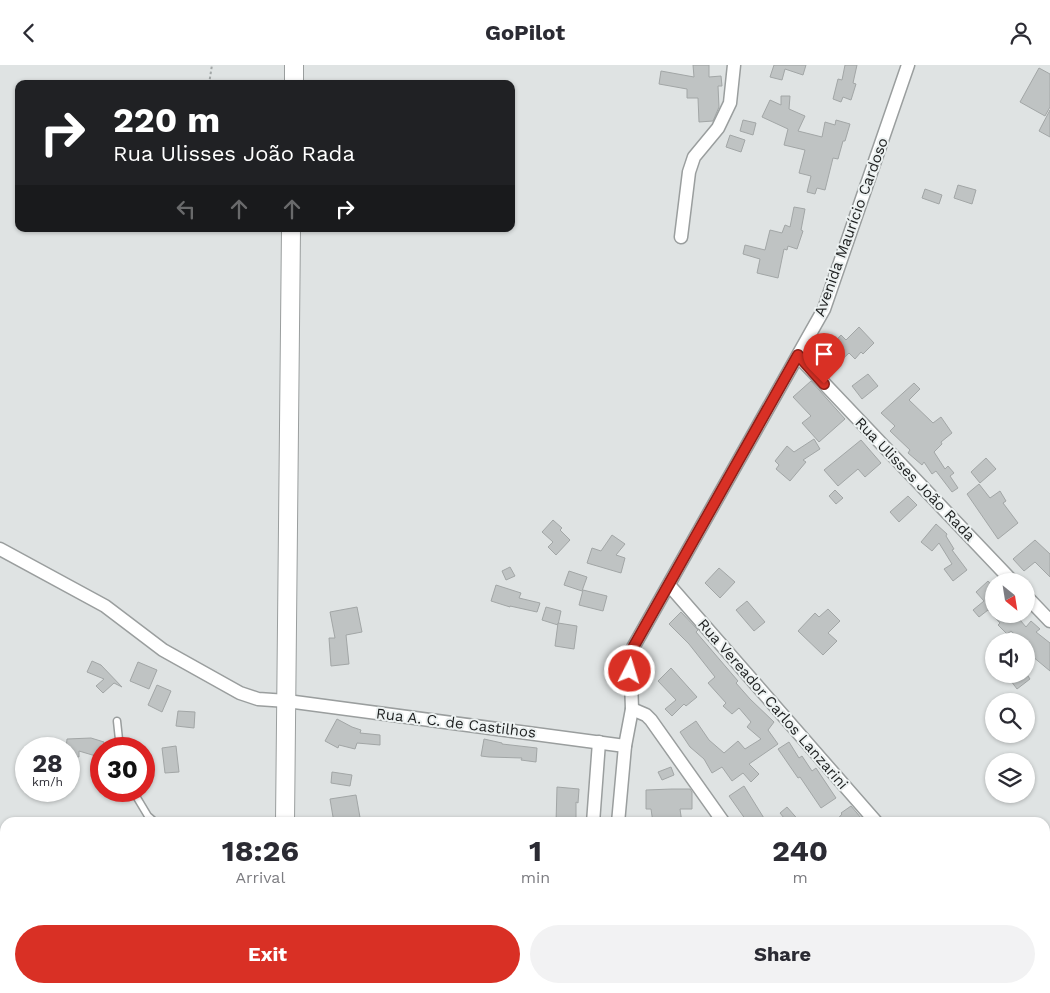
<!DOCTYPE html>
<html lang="en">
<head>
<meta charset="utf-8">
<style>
  :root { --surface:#fff; --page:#f2f2f3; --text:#2b2b33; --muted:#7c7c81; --accent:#d93025 }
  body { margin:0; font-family:"Work Sans",sans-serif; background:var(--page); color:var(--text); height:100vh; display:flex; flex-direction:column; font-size:19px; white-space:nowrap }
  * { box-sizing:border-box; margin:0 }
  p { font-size:16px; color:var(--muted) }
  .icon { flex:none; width:28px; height:28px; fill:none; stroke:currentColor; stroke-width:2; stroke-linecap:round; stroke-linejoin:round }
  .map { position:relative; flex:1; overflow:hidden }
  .details { position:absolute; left:0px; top:752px; width:1050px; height:176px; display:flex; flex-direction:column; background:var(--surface); border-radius:15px 15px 0 0; box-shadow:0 1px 4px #0004 }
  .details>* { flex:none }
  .hud { position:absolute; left:15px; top:15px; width:500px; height:152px; border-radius:10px; box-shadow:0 1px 4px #0004; background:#202124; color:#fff; overflow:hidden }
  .needle { width:32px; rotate:150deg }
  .buttons { position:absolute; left:985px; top:508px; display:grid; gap:10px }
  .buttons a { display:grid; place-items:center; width:50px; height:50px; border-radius:50%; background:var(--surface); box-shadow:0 1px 4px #0004; font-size:25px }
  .speed { position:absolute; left:15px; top:672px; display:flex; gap:10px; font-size:25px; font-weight:700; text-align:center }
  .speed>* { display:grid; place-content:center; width:65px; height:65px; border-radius:50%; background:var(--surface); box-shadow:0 1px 4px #0004; line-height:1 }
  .speed small { font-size:12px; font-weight:400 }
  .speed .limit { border:8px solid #d22; background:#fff; color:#111 }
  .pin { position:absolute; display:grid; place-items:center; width:42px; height:42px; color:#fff; margin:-51px -21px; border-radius:50% 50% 50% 0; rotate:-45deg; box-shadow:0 0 5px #0007 }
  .pin .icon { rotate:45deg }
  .me { position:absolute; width:55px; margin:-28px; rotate:5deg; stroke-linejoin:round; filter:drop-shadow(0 0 4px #0008) }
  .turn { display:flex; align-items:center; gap:18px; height:105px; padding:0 15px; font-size:22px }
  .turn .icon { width:65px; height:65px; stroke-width:2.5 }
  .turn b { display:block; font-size:35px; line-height:42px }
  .lanes { display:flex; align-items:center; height:48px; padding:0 15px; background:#0003; justify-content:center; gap:25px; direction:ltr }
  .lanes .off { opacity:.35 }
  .eta { display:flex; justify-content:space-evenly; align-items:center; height:85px; text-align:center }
  .eta b { font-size:30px; font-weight:700; line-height:35px }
  .action { display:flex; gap:10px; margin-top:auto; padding:10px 15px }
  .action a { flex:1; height:58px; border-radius:30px; background:var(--accent); color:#fff; font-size:20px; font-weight:700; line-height:58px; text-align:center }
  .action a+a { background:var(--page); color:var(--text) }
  header { display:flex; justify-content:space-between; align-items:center; height:65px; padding:0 15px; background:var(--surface); font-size:22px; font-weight:700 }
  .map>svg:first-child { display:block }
  .building { fill:#bfc3c3; stroke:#a2a6a6 }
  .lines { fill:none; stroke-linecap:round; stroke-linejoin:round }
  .service-casing { stroke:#9a9e9e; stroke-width:9 }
  .minor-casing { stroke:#9a9e9e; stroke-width:15 }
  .secondary-casing { stroke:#9a9e9e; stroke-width:20 }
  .path { stroke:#a2a6a6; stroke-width:2; stroke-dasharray:2.5 2.5; stroke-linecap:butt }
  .service { stroke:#fff; stroke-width:6 }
  .minor { stroke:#fff; stroke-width:12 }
  .secondary { stroke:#fff; stroke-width:18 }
  .route-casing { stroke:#8d1f18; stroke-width:12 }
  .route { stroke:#d93025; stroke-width:9 }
  .labels { text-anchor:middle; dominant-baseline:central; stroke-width:4; stroke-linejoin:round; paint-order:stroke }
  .street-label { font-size:15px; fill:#1d1f1f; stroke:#ecf1f1 }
</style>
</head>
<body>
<header><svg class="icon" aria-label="back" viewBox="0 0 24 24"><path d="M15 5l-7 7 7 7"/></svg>GoPilot<svg class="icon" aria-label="person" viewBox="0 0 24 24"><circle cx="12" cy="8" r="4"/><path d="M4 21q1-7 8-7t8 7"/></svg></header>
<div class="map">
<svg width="1050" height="928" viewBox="0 0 1050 928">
  <rect width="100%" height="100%" fill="#dfe3e3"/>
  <g class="building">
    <polygon points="693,0 709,0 709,12 721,11 722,21 718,21 719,42 713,56 699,57 698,33 687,33 687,24 659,19 661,6 694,12"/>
    <polygon points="774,0 806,0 803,10 785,4 782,15 770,12"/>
    <polygon points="845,0 857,0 853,18 856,19 851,35 843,32 841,37 833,34 838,14 842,15"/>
    <polygon points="1039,3 1050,9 1050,42 1045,51 1020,37"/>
    <polygon points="781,31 790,31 789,44 805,51 798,66 822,72 825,57 835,60 836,55 850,59 845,76 843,76 838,94 833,93 825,125 817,123 815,129 807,127 811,111 799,108 805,85 784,80 788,64 762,52 770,35 781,40"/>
    <polygon points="1050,45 1050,72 1039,66"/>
    <polygon points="743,55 756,58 753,70 740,66"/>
    <polygon points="730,70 745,75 741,87 726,82"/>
    <polygon points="958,120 976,125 972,139 954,133"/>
    <polygon points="925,124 942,130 939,139 922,133"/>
    <polygon points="794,142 805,144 801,165 803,166 797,184 788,181 787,185 784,184 778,213 757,208 760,194 743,189 745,180 765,185 770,165 782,168 785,160 790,162"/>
    <polygon points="859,262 874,278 863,289 861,287 855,294 849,288 832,304 821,292 841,270 846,275"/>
    <polygon points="868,309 878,321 862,334 852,321"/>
    <polygon points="811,316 845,354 819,377 802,358 811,351 793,332"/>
    <polygon points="914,318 920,324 909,335 933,358 941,352 952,368 941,377 942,379 934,387 945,404 948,401 954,408 950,411 958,423 952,427 936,406 932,409 924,397 922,400 908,388 910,385 890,366 895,361 881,348"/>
    <polygon points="814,374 820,384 803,395 806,397 790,416 776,404 779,400 775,396 787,381 794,387"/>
    <polygon points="861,375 881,398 865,412 858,404 838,421 824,405"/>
    <polygon points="986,393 996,404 980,418 971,407"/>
    <polygon points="979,419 990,433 1000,426 1006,436 1003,438 1018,458 998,474 967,429"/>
    <polygon points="835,425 843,433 836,439 829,431"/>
    <polygon points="908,431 917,440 899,457 890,447"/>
    <polygon points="553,455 562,463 560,465 570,475 556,490 548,482 553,477 542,467"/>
    <polygon points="936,459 947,469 946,471 954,484 952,485 967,505 953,516 944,504 952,499 939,478 932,486 921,477"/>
    <polygon points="612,470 625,479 616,490 625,493 621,508 587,498 592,483 601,486"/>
    <polygon points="1035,475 1050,489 1050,512 1035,497 1024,506 1013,494"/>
    <polygon points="510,502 515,511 506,515 502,506"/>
    <polygon points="719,503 735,517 720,533 705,518"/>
    <polygon points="569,506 587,512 582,526 564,520"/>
    <polygon points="988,516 994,523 994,549 1015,549 1026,562 1031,556 1040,564 1036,567 1050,578 1050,606 1026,586 1026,576 1022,576 1011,566 1007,569 998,560 1000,558 988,545 979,552 973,545 984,536 976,527"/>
    <polygon points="496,520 521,528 519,533 540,538 537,547 510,541 510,542 491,536"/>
    <polygon points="583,525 607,531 603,546 579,540"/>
    <polygon points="747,536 765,557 754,566 736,545"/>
    <polygon points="357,542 362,567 346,570 349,599 331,601 329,573 335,573 330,547"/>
    <polygon points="546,542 561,546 558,560 542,555"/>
    <polygon points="828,544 840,556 828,568 837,576 823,590 798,566 815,548 819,552"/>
    <polygon points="681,547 698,565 696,567 738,616 736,618 750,634 774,657 768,665 778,679 749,699 759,709 751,717 743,708 732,716 722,702 712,708 704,694 690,682 680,667 696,656 709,675 724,688 738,676 745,684 761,674 747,662 751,657 739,643 732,649 723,641 726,638 708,618 715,612 689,579 669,559"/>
    <polygon points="558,558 577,561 574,584 555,581"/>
    <polygon points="92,596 101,600 122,622 114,618 103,628 96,621 104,614 87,607"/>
    <polygon points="138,597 157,605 149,624 130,616"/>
    <polygon points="671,603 697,632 686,641 684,639 672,651 665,644 676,635 658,616"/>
    <polygon points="1026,608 1030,614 1017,624 1011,616 1022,609"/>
    <polygon points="157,620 171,626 162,647 148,640"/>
    <polygon points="178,646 195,647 194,663 176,661"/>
    <polygon points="337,654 352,662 361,665 360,668 380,670 380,680 357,678 355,684 339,680 338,683 325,676"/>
    <polygon points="91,673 104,677 99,692 79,686 79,692 69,691 69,684 66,684 67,674"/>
    <polygon points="484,674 502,678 502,679 537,683 536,697 521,695 522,693 489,692 481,691"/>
    <polygon points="789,677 799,693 802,691 812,706 816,703 836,733 821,743 800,712 798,713 778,684"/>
    <polygon points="176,681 179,707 165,708 162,683"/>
    <polygon points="671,702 674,710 662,715 658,707"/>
    <polygon points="332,707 352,710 350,721 331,718"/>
    <polygon points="744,721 767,758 748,758 729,731"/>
    <polygon points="557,722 579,724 578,738 576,737 576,755 571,755 571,758 556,758"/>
    <polygon points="672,724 690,724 692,727 692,744 680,744 682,758 653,758 651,744 646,744 646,725"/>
    <polygon points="356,730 361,758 348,758 348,755 334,758 330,734"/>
    <polygon points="851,741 862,754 856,758 834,758 842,749 841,748"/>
    <polygon points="787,742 801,758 788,758 780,748"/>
  </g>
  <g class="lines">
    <defs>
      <g id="service">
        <polyline points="117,656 120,684"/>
        <polyline points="133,726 148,751 156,758"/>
      </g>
      <g id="minor">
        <polyline points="681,172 689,107 694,92 718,63 730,38 734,0"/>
        <polyline points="798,291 1012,516"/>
        <polyline points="0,484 105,541 163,585 240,628 258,634 287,636 625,681"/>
        <polyline points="669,520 877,758"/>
        <polyline points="1026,531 1050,556"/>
        <polyline points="632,644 646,650 651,655 724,758"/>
        <polyline points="593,758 599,677"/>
        <polyline points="618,758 625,681 632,644 630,588 824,244 908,0"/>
        <polyline points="894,924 898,928"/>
        <polyline points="1024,924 1028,928"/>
        <polyline points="579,928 579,924"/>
        <polyline points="601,928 602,924"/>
        <polyline points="766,928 766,924"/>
      </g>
      <g id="secondary">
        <polyline points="294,19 294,0"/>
        <polyline points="285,758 291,164"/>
        <polyline points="280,928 280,924"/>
      </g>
    </defs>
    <use href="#service" class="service-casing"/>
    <use href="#minor" class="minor-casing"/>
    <use href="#secondary" class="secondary-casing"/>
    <polyline class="path" points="209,19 212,0"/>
    <use href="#service" class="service"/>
    <use href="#minor" class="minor"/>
    <use href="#secondary" class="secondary"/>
  </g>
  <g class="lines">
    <defs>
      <polyline id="route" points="630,606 630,588 798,290 824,319"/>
    </defs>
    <use href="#route" class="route-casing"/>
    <use href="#route" class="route"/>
  </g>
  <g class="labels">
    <g class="street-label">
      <text transform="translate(851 162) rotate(-70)">Avenida Maurício Cardoso</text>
      <text transform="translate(915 414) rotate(46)">Rua Ulisses João Rada</text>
      <text transform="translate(773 639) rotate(49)">Rua Vereador Carlos Lanzarini</text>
      <text transform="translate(456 658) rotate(7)">Rua A. C. de Castilhos</text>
    </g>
  </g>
</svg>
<div class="buttons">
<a><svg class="needle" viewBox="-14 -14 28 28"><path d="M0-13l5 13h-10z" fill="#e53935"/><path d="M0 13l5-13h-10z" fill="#7c7c81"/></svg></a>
<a><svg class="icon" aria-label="sound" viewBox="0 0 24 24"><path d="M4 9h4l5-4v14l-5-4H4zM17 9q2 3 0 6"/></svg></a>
<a><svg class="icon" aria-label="search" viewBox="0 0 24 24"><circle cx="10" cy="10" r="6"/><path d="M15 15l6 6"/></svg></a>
<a><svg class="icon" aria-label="layers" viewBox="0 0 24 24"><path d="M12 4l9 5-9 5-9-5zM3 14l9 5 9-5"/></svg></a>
</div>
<div class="speed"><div>28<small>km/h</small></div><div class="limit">30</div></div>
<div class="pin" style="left:824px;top:319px;background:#d93025"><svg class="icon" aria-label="arrive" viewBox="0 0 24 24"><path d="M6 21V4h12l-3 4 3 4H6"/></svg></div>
<svg class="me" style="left:630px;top:606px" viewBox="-20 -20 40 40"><circle r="17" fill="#d93025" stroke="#fff" stroke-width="3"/><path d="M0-11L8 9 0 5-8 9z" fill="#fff"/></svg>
<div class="hud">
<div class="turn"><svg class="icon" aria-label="right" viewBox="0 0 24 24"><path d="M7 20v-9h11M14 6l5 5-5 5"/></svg><div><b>220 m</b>Rua Ulisses João Rada</div></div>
<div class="lanes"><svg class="icon off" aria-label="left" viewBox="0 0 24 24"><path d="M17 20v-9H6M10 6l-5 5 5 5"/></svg><svg class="icon off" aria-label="ahead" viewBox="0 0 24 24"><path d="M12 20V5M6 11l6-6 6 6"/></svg><svg class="icon off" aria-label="ahead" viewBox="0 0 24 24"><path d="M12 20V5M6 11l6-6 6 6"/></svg><svg class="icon" aria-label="right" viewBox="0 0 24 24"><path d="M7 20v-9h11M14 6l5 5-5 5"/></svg></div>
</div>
<section class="details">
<div class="eta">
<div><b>18:26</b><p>Arrival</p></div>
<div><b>1</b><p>min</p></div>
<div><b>240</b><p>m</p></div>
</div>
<div class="action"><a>Exit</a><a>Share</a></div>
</section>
</div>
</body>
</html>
